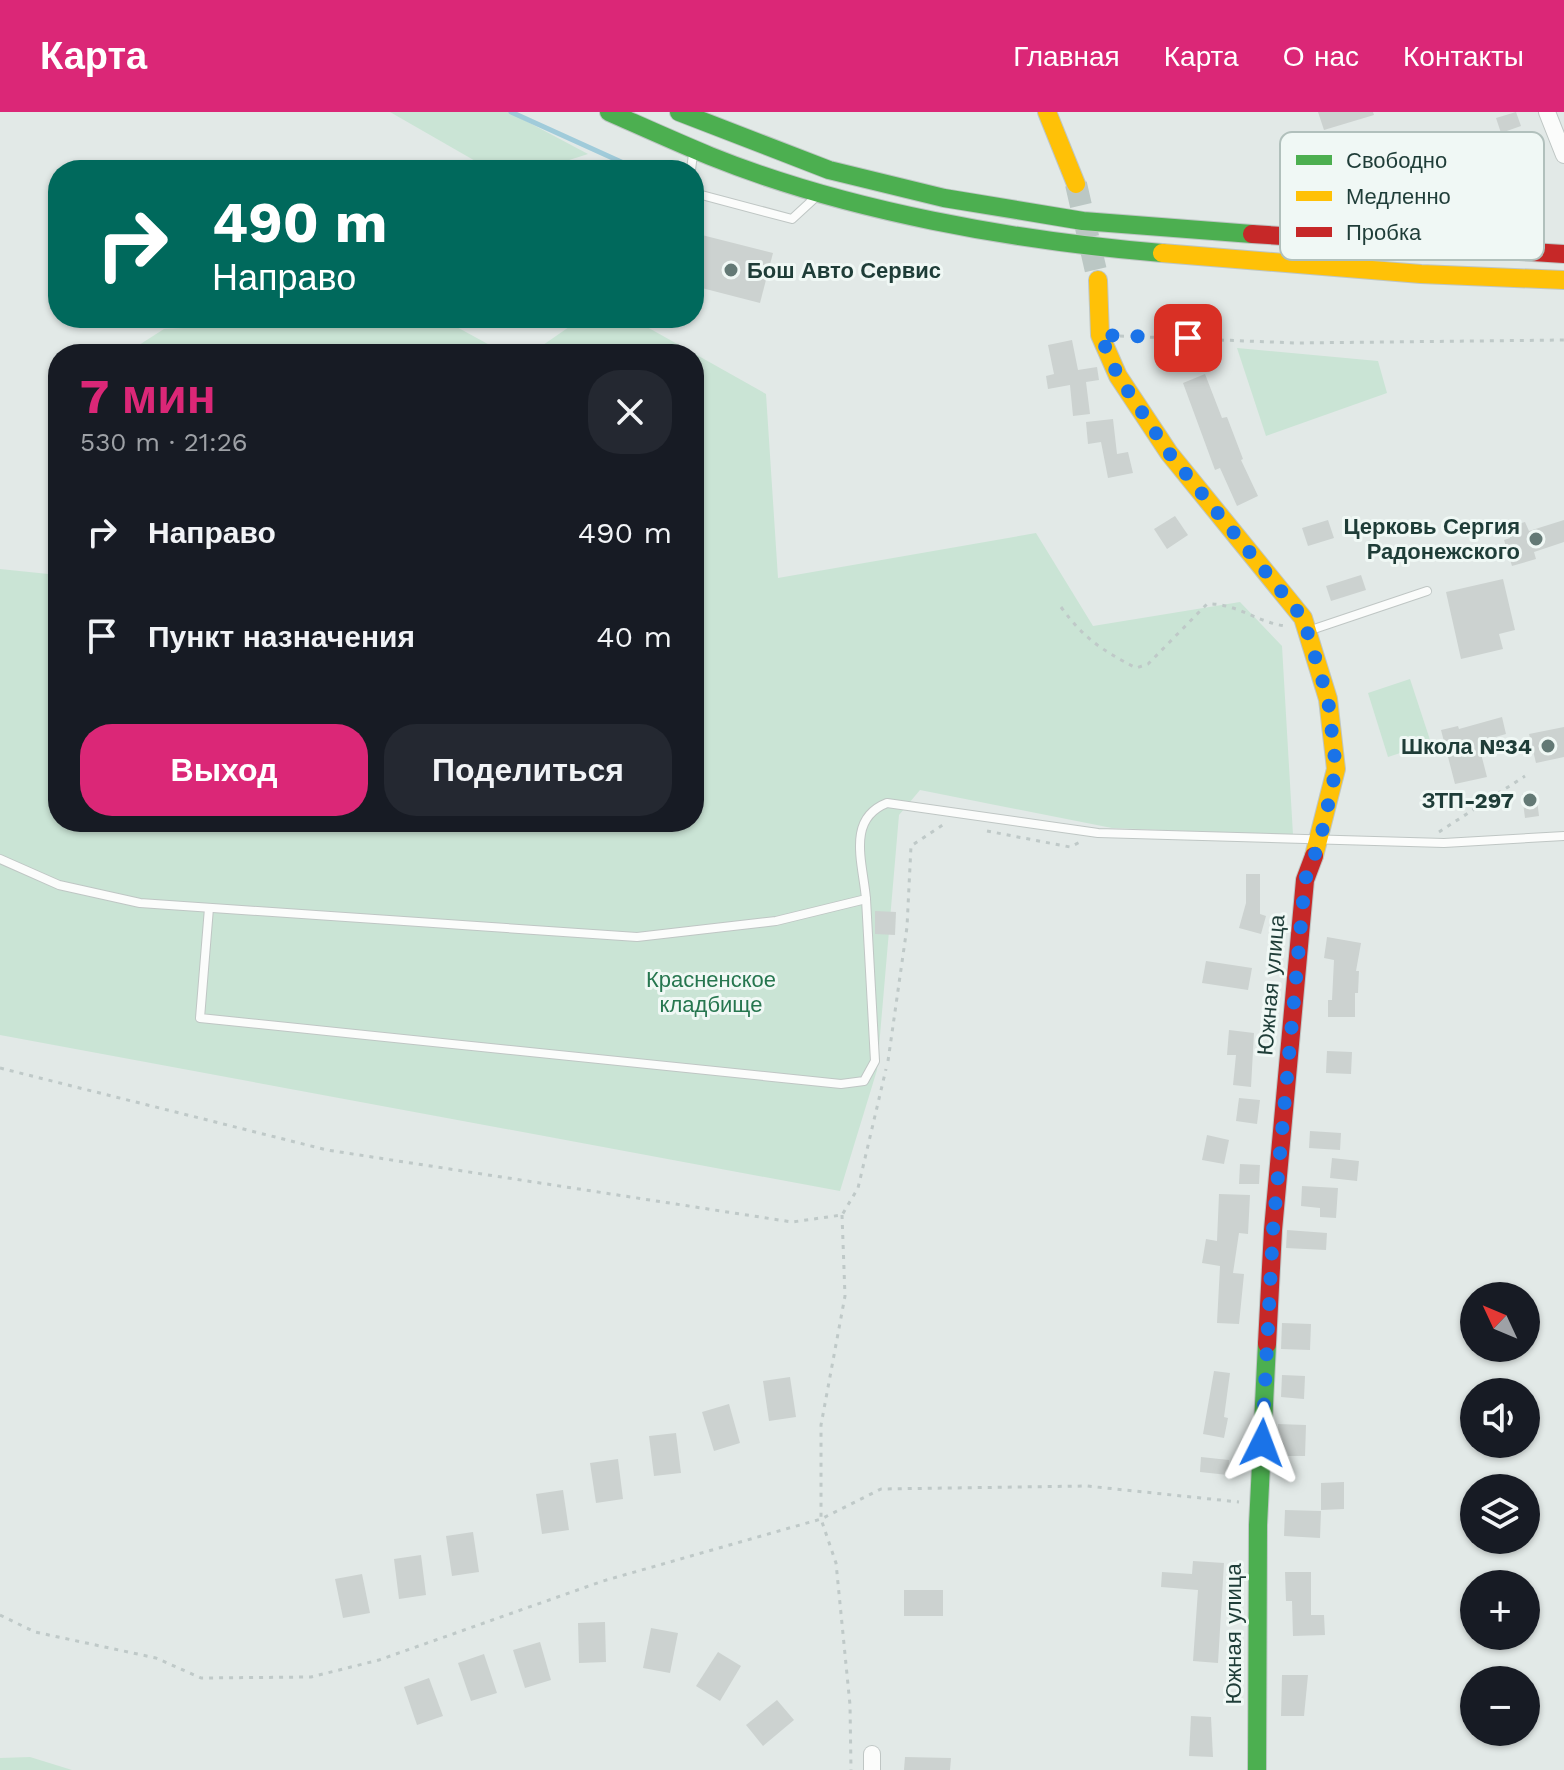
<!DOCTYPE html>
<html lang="ru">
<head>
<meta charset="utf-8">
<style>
  :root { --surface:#171b24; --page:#242831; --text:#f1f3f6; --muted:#9ea1a6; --accent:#db2777 }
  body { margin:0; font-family:"Work Sans",sans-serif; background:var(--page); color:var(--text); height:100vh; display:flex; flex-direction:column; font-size:30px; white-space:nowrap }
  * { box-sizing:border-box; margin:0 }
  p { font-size:26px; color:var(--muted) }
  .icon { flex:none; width:44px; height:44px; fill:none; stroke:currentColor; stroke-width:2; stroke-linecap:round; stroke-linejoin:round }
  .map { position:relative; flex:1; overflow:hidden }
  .side { position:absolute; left:48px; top:232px; width:656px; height:488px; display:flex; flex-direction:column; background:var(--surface); border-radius:32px; box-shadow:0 2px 6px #0004 }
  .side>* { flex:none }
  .banner { position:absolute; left:48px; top:48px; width:656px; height:168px; border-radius:32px; box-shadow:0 2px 6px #0004; background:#00695c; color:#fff; overflow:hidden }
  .needle { width:52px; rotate:314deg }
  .controls { position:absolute; left:1460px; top:1170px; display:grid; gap:16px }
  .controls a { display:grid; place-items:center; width:80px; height:80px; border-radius:50%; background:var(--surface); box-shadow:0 2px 6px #0004; font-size:40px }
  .pin { position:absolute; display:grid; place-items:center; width:68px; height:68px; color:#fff; margin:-34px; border-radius:16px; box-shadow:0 4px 12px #0006 }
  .me { position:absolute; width:88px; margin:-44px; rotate:3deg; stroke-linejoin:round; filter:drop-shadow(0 0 6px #0008) }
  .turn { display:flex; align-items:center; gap:28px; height:168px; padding:0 32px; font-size:36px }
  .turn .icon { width:104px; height:104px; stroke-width:2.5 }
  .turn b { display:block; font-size:56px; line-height:68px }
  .round { display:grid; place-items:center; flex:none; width:84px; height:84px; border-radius:32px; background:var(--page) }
  .head { display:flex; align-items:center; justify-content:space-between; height:136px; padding:0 32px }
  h1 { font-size:48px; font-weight:700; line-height:60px; color:var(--accent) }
  .cta { display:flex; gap:16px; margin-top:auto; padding:16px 32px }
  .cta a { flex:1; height:92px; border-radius:32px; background:var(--accent); color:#fff; font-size:32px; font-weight:700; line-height:92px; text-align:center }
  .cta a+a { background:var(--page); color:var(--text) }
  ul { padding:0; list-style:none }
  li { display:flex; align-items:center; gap:24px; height:104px; padding:0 32px }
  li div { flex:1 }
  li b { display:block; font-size:30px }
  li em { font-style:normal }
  header { display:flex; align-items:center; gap:48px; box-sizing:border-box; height:112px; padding:0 40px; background:var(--accent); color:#fff }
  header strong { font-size:38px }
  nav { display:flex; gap:44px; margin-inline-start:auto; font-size:28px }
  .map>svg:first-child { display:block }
  .green { fill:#cae4d5 }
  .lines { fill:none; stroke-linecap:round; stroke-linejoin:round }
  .stream { stroke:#a0cbda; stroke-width:5 }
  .building { fill:#ccd2d0 }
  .secondary-tunnel { stroke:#bbc7c4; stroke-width:22; stroke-dasharray:22 11; stroke-linecap:butt }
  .lane-casing { stroke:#bfc6c4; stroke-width:10 }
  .street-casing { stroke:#bfc6c4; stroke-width:18 }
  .fast-casing { stroke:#bec6c4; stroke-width:20 }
  .slow-casing { stroke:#bec6c4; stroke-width:20 }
  .jam-casing { stroke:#bec6c4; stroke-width:20 }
  .path { stroke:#bfc9c8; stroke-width:3; stroke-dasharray:4 6; stroke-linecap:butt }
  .lane { stroke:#fbfcfb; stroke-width:8 }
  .street { stroke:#fbfcfb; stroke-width:16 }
  .fast { stroke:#4caf50; stroke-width:18 }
  .slow { stroke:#ffc107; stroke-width:18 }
  .jam { stroke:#c62828; stroke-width:18 }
  .route { stroke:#1a73e8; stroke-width:14; stroke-dasharray:0 25.2 }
  .poi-dot { fill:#637975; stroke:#f0f8f5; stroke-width:3 }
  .labels { text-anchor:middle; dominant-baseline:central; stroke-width:6; stroke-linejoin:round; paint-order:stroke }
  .poi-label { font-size:22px; font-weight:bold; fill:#1f3d38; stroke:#f0f8f5; text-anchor:end }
  .park-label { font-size:22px; fill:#26764f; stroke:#f0f8f5 }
  .street-label { font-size:22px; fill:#1f3d38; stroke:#f0f8f5 }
  .key { fill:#f0f8f5; stroke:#b1c0bc; stroke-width:2 }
  .key-label { font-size:22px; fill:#1f3d38 }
</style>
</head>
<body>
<header>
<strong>Карта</strong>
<nav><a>Главная</a><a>Карта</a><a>О нас</a><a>Контакты</a></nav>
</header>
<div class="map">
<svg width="1564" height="1658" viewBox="0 0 1564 1658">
  <rect width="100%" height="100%" fill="#e2e9e7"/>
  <g class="green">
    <polygon points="390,0 509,0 588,42 538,58 491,58"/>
    <polygon points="582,206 631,206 766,282 778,466 1036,421 1093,514 1240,490 1282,534 1293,723 1112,716 920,678 899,703 877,958 840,1079 0,923 0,457 58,463 58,710 694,710 694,242 530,242"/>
    <polygon points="362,207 444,208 506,242 125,242 164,217"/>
    <polygon points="1237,236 1378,249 1387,281 1266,324"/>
    <polygon points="1410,567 1431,631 1388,645 1368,581"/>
    <polygon points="30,1645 72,1658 0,1658 0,1646"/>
  </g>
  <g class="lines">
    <polyline class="stream" points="511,0 639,58"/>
  </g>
  <g class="building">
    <polygon points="1318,0 1373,0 1374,3 1324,18"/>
    <polygon points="1516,0 1521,14 1501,21 1496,6"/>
    <polygon points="694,121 773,141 760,191 694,174"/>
    <polygon points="1072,228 1078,258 1097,255 1099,268 1086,270 1090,302 1073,304 1070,273 1048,277 1046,264 1054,262 1048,233"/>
    <polygon points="1205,262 1222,306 1227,305 1243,347 1241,348 1258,384 1237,394 1220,356 1215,358 1183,271"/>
    <polygon points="1113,307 1117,342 1128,340 1133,361 1108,366 1101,330 1088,332 1086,310"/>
    <polygon points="1175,404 1188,423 1167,437 1154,417"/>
    <polygon points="1328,408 1334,426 1308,434 1302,416"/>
    <polygon points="1564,408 1564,430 1534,440 1536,447 1512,454 1504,428 1510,426 1507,415 1525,410 1529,419"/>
    <polygon points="1361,463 1366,478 1331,489 1326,474"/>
    <polygon points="1503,467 1515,518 1499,522 1503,537 1461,547 1446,480"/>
    <polygon points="1502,605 1506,622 1478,630 1487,665 1455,672 1441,618 1458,614 1459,617"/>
    <polygon points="1564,615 1564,645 1536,651 1529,622"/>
    <polygon points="1536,680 1539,704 1525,706 1522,682"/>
    <polygon points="1246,762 1260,762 1260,802 1266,804 1261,822 1239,816 1246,791"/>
    <polygon points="875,799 896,800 895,823 875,822"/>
    <polygon points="1327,825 1361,831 1356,859 1359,859 1358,881 1355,881 1355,905 1328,905 1328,888 1332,888 1334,848 1324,846"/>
    <polygon points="1206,849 1252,856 1248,878 1202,871"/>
    <polygon points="1229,918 1254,921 1251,975 1233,973 1236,943 1227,943"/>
    <polygon points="1327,939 1352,940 1351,962 1326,961"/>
    <polygon points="1239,986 1260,988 1257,1012 1236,1009"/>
    <polygon points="1310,1019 1341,1021 1340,1038 1309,1036"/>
    <polygon points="1207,1023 1229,1028 1224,1052 1202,1048"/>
    <polygon points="1332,1046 1359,1049 1357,1069 1330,1066"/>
    <polygon points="1240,1052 1260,1053 1259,1072 1239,1072"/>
    <polygon points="1302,1074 1338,1076 1336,1106 1320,1105 1320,1096 1301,1094"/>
    <polygon points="1219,1082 1250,1083 1248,1122 1239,1121 1233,1161 1244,1162 1239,1212 1217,1211 1220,1154 1202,1151 1206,1127 1217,1129"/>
    <polygon points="1287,1118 1327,1121 1326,1138 1286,1136"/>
    <polygon points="1282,1211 1311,1212 1310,1238 1281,1237"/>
    <polygon points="1214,1259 1230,1261 1224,1305 1228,1306 1224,1326 1203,1322"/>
    <polygon points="1282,1263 1305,1264 1304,1287 1281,1285"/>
    <polygon points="790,1265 796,1305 769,1309 763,1269"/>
    <polygon points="729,1292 740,1331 714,1339 702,1300"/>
    <polygon points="1278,1312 1306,1313 1305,1344 1279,1344"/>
    <polygon points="676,1321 681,1361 654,1364 649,1324"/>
    <polygon points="1201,1345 1229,1348 1228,1363 1200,1360"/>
    <polygon points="618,1347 623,1387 596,1391 590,1351"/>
    <polygon points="1344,1370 1344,1397 1321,1398 1321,1371"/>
    <polygon points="563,1378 569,1418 542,1422 536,1382"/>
    <polygon points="1285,1398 1321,1399 1320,1426 1284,1424"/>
    <polygon points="473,1420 479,1460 452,1464 446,1424"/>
    <polygon points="421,1443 426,1483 399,1487 394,1447"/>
    <polygon points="1193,1449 1224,1451 1218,1551 1193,1549 1198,1478 1161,1475 1162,1460 1192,1462"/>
    <polygon points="1285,1460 1311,1460 1311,1503 1324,1503 1325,1523 1293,1524 1292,1489 1286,1489"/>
    <polygon points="362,1462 370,1501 343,1506 335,1467"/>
    <rect x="904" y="1478" width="39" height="26"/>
    <polygon points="605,1510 606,1550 579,1551 578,1511"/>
    <polygon points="651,1516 678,1521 670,1561 643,1556"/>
    <polygon points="540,1530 551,1568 525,1576 513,1538"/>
    <polygon points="718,1540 741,1554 720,1589 696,1574"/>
    <polygon points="484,1542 497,1581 471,1589 458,1551"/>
    <polygon points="1282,1563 1308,1563 1304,1604 1281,1604"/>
    <polygon points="429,1566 443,1604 417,1613 404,1575"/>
    <polygon points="777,1588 794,1608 763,1634 746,1613"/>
    <polygon points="1191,1604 1211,1605 1213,1645 1189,1644"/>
    <polygon points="905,1645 951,1646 950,1658 904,1658"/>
  </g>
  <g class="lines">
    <polyline class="secondary-tunnel" points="1076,72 1098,168"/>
    <defs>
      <g id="lane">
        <polyline points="691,58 693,42"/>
        <polyline points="694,81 792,107 817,84"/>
        <polyline points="1308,519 1427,479"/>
        <path d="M0 747 59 773 140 791 637 825 776 809 866 787C863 751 846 707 887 691L1098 721 1444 731 1564 724"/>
        <polyline points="209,796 200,906 841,972 864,969 875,949 866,787"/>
      </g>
      <g id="street">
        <polyline points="1547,0 1564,43"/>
        <polyline points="872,1642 872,1658"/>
      </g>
      <g id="fast">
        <path d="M609 0C643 15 676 30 710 44 846 99 1016 129 1162 141"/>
        <polyline points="679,0 829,58 944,86 1083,109 1252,122"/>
        <polyline points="1257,1658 1258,1413 1267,1232"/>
      </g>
      <g id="slow">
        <polyline points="1047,0 1076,72"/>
        <polyline points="1162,141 1421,162 1564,168"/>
        <polyline points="1098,168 1100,223 1118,264 1169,341 1303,506 1328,587 1336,657 1314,744"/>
      </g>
      <g id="jam">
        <polyline points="1252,122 1564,142"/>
        <polyline points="1267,1232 1273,1118 1305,768 1314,744"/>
      </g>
    </defs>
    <use href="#lane" class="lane-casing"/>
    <use href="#street" class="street-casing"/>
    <use href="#fast" class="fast-casing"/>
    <use href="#slow" class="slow-casing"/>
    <use href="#jam" class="jam-casing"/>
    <g class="path">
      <polyline points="1120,224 1296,231 1564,228"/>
      <path d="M1061 495C1084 527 1102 538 1136 556L1148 552 1207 492C1237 491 1258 511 1286 514"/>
      <polyline points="987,719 1070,735 1080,730"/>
      <polyline points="1439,720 1525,664"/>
      <polyline points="888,949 907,815 911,734 944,712"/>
      <polyline points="0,956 327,1038 792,1110 842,1103 858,1076 886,957"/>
      <polyline points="842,1103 845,1184 821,1313 821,1407 836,1451 850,1593 851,1658"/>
      <polyline points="0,1503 35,1520 156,1546 201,1566 311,1565 379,1548 603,1469 821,1407 881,1377 1087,1374 1239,1390"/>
    </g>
    <use href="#lane" class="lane"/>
    <use href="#street" class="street"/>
    <use href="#fast" class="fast"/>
    <use href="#slow" class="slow"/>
    <use href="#jam" class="jam"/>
  </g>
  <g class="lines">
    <polyline class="route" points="1188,226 1100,223 1118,264 1169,341 1303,506 1328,587 1336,657 1320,729 1305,768 1273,1118 1262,1331"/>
  </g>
  <g class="poi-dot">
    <circle cx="731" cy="158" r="8"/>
    <circle cx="1536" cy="427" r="8"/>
    <circle cx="1548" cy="634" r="8"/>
    <circle cx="1530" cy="688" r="8"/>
  </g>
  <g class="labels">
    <g class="poi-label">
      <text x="747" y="158" text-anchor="start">Бош Авто Сервис</text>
      <text x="1520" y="414">Церковь Сергия<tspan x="1520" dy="25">Радонежского</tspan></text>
      <text x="1532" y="634">Школа №34</text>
      <text x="1514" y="688">ЗТП-297</text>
    </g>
    <g class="park-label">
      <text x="711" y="867">Красненское<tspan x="711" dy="25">кладбище</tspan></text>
    </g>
    <g class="street-label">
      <text transform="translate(1271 873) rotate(-85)">Южная улица</text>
      <text transform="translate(1233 1522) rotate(-90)">Южная улица</text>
    </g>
  </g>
  <rect x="1280" y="20" width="264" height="128" rx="12" class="key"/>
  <rect x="1296" y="43" width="36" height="10" fill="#4caf50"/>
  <rect x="1296" y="79" width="36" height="10" fill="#ffc107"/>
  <rect x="1296" y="115" width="36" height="10" fill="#c62828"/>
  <g class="key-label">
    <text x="1346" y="56">Свободно</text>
    <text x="1346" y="92">Медленно</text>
    <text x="1346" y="128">Пробка</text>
  </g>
</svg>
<div class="controls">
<a><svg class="needle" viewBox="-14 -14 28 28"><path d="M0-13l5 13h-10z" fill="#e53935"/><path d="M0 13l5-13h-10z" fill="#9ea1a6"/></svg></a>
<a><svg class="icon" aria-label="sound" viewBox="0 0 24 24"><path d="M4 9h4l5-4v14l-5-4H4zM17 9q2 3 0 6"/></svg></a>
<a><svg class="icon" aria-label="layers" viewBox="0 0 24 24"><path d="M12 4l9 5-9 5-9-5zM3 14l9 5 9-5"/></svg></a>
<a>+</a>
<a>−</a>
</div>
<div class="pin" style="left:1188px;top:226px;background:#d93025"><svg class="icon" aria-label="arrive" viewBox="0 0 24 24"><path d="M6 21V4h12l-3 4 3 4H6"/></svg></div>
<svg class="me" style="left:1262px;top:1331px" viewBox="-20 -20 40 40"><path d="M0-17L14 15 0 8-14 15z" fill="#1a73e8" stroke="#fff" stroke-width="4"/></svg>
<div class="banner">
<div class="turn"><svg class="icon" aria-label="right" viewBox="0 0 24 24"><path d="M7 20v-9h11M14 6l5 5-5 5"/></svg><div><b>490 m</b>Направо</div></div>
</div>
<section class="side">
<div class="head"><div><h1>7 мин</h1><p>530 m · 21:26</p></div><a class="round"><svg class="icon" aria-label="close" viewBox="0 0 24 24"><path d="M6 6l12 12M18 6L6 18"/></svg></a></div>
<ul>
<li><svg class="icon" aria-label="right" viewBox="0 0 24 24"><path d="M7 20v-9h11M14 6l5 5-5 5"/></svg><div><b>Направо</b></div><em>490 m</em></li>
<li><svg class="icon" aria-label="arrive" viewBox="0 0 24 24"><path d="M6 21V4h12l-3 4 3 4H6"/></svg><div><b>Пункт назначения</b></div><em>40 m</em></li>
</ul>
<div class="cta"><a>Выход</a><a>Поделиться</a></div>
</section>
</div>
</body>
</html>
